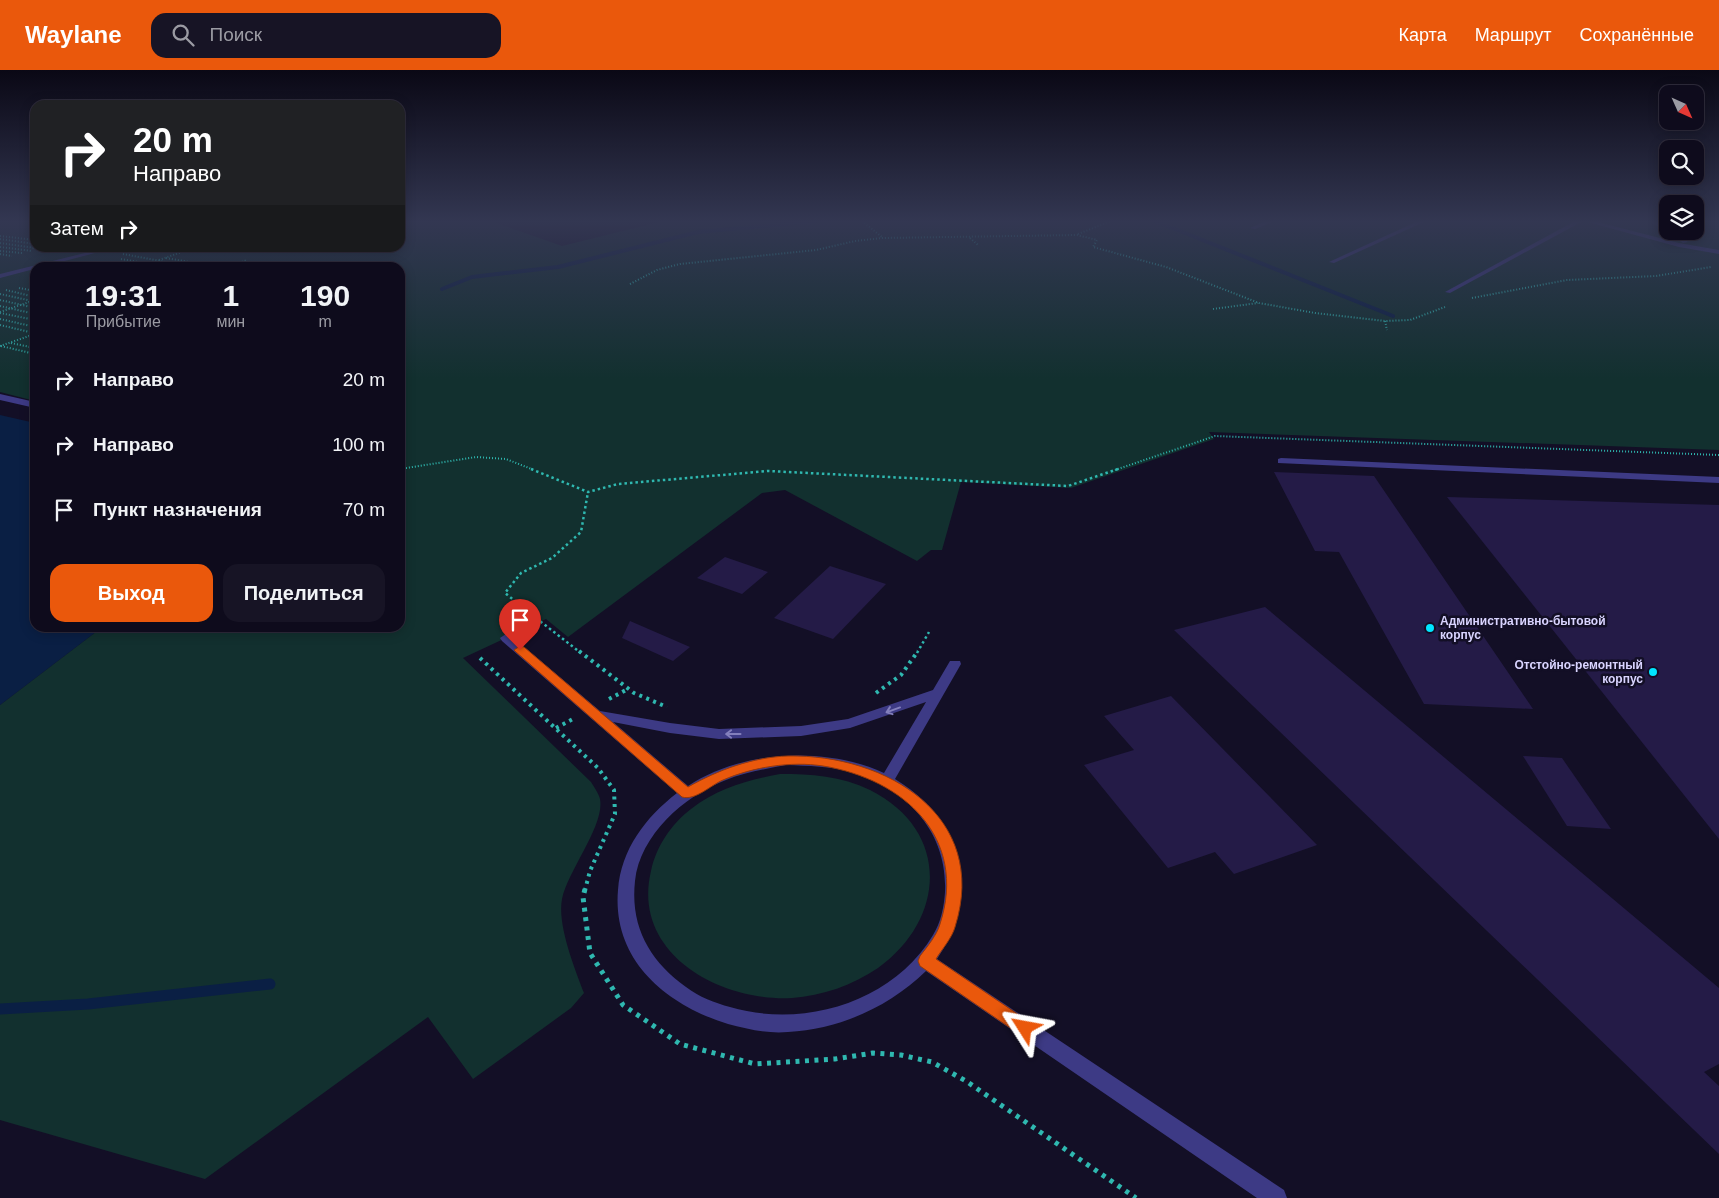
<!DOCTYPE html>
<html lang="ru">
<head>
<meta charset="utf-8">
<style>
  :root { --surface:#0e0b1c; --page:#171425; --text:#f1f3f6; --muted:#9b9ba3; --line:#2e2b3b; --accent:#ea580c }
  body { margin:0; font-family:Helvetica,sans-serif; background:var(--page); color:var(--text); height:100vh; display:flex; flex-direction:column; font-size:19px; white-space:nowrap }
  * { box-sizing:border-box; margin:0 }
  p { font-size:16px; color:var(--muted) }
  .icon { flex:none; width:28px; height:28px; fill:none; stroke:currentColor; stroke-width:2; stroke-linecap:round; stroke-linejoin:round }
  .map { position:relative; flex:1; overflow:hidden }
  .side { position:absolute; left:30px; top:192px; width:375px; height:370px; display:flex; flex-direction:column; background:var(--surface); border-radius:15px; box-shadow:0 2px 12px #0003,0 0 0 1px var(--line) }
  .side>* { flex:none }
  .hud { position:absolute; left:30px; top:30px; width:375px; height:152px; border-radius:15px; box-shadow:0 2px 12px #0003,0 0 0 1px var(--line); background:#202124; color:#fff; overflow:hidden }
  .needle { width:32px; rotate:135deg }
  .fabs { position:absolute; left:1659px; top:15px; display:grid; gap:10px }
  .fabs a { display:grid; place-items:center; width:45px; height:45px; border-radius:10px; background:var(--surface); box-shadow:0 2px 12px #0003,0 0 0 1px var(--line); font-size:25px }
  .pin { position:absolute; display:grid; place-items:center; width:42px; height:42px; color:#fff; margin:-51px -21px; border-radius:50% 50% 50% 0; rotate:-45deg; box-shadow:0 0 5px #0007 }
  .pin .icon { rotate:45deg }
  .me { position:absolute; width:55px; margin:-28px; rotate:304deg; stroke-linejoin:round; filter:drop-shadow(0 0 4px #0008) }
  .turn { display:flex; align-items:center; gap:18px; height:105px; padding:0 20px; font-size:22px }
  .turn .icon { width:65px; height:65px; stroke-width:2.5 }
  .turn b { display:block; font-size:35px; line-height:42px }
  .then { display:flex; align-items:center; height:48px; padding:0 20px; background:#0003; gap:10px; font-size:19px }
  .eta { display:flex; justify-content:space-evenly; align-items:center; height:85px; text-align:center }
  .eta b { font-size:30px; font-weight:700; line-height:35px }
  .cta { display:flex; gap:10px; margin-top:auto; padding:10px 20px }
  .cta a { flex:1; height:58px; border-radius:15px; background:var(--accent); color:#fff; font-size:20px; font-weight:700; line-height:58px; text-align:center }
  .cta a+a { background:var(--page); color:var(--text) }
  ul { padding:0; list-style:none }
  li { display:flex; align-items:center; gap:15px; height:65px; padding:0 20px }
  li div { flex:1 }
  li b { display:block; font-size:19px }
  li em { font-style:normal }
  header { display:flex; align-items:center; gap:30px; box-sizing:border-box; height:70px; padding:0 25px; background:var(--accent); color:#fff }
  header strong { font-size:24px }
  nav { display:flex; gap:28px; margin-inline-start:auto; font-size:18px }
  .search { width:350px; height:45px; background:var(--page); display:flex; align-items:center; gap:12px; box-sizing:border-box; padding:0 18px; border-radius:15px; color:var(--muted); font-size:19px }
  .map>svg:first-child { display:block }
  .green { fill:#12302f }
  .water { fill:#0a1f44 }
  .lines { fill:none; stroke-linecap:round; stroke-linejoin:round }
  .stream-far1 { stroke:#0a1f44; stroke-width:4 }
  .stream { stroke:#0a1f44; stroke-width:11 }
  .building { fill:#241b47 }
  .path-far3 { stroke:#2fb8b0; stroke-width:2; stroke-dasharray:1 2; stroke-linecap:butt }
  .path-far2 { stroke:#2fb8b0; stroke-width:2.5; stroke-dasharray:2.5 3; stroke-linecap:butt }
  .path-far1 { stroke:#2fb8b0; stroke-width:4; stroke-dasharray:3 4.5; stroke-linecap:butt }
  .path { stroke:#2fb8b0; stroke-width:5; stroke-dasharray:4 5.5; stroke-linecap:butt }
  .minor { fill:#3d3a85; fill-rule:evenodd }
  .oneway { stroke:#837fbc }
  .route { fill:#ea580c; stroke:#983908 }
  .poi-dot { fill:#00e5ff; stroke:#130f26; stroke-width:2 }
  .labels { text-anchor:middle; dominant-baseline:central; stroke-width:5; stroke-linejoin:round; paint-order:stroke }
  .poi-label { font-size:12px; font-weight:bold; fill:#d9d4ff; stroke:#130f26; text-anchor:start }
</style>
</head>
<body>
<header>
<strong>Waylane</strong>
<div class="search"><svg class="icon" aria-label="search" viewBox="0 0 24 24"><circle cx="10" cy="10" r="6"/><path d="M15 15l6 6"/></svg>Поиск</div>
<nav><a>Карта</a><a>Маршрут</a><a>Сохранённые</a></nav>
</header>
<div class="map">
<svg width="1719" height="1128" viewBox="0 0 1719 1128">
  <rect width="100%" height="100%" fill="#130f26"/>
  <g class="green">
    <path d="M0 151H35V178H400V151H491L562 176 663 151H1667L1668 161H1695V151H1719V380L1209 362 1214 369 1071 418 961 412 942 480H931L917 491 785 420 762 423 568 567 546 549 463 588 591 712C594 717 599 724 600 729 605 755 568 800 562 829 557 855 575 899 584 923L571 938 473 1009 428 947 205 1109 0 1050V635L101 558H400V198H35V331L0 322Z"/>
    <path d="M780 704C811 704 841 706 870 720 950 760 947 848 878 898 853 915 822 926 792 928 721 932 631 884 651 801 656 777 671 754 691 739 718 718 748 710 780 704Z"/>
  </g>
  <polygon class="water" points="0,345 35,353 35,558 101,558 0,635"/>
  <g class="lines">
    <g class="stream-far1">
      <polyline points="1155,151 1393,246"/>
      <polyline points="442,219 472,207 558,197 698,162 817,151"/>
    </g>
    <polyline class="stream" points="0,939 88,934 270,914"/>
  </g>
  <g class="building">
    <polygon points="1274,402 1374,406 1533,639 1424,634 1339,482 1315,481"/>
    <polygon points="1447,427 1719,435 1719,769"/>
    <polygon points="725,487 768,502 742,524 697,508"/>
    <polygon points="830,496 886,514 833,569 774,548"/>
    <polygon points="1265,537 1719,918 1719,994 1704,1002 1719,1016 1719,1084 1174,560"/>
    <polygon points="630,551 690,577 673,591 622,568"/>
    <polygon points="1171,626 1317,775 1234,804 1215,782 1168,798 1084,695 1134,680 1104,646"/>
    <polygon points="1523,686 1562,688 1611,759 1567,756"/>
  </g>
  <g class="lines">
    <g class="path-far3">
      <polyline points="862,151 882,167"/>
      <polyline points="1078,164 1111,151"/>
      <polyline points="0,166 35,170"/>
      <polyline points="970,168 978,175"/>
      <polyline points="0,169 35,174"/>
      <polyline points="0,173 42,179"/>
      <polyline points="0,177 32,181"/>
      <polyline points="0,181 22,183"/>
      <polyline points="0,184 12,186"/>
      <polyline points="123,184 198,198"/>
      <polyline points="166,188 225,198"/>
      <polyline points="121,189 173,198"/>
      <polyline points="159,190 193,178"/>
      <polyline points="116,192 147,198"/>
      <polyline points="107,195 123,198"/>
      <polyline points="233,195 248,198"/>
      <polyline points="225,198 247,190"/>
      <polyline points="630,214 657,200 680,194 816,180 855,171 882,168 1077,165 1097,170 1093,177 1166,197 1259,233 1315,243 1385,251 1410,250 1445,237"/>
      <polyline points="19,218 35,221"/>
      <polyline points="6,220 35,227"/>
      <polyline points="0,224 32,231"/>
      <polyline points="1472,228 1567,210 1656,206 1711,197"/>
      <polyline points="0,230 35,238"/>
      <polyline points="0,236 35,244"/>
      <polyline points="1213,239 1258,233"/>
      <polyline points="0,242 35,230"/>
      <polyline points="0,243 35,250"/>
      <polyline points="0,249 35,257"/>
      <polyline points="1385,251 1387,260"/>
      <polyline points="0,255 34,263"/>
      <polyline points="11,273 35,278"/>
      <polyline points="0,276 35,264"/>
      <polyline points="1,276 35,284"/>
      <polyline points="400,399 476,387 506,389 534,400"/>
      <polyline points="1115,400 1215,366 1719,385"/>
    </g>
    <g class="path-far2">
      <polyline points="531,399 588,422 618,414 768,401 1068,416 1118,399"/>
      <polyline points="536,548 581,583"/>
      <polyline points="520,558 536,548 505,523 521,503 552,488 581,462 588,422"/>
      <polyline points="917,583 929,562"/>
    </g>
    <g class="path-far1">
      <polyline points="579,581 634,623 667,637"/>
      <polyline points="480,588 598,698 614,720 615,744 590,801 585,820"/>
      <polyline points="876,623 901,605 918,581"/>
      <polyline points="609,629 628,619"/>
      <polyline points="556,658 573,649"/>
    </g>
    <polyline class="path" points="585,819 583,827 590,883 623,935 680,974 755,994 835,989 873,983 901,985 932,992 966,1011 1136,1128"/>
    <g class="minor">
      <polygon points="1266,151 1275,151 1255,159 1250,158"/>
      <polygon points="1418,151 1426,151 1334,193 1329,192"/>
      <polygon points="1575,151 1583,151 1450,223 1445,222"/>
      <polygon points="1584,151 1594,151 1679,173 1719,180 1719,184 1679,177"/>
      <polygon points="1650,151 1657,151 1668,158 1668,161 1673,161 1688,172 1683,173"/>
      <polygon points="105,178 114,178 0,208 0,204"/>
      <polygon points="0,324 35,332 35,338 0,330"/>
      <polygon points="1281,388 1719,407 1719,413 1278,393 1278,389"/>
      <path d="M506 564 510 565 600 641 670 653 719 659 801 656 848 649 933 620 950 591H960L961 594 895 709C965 752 982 821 937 889L1284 1120 1287 1128H1257L926 901C889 937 840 959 788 962 768 964 747 959 728 954 666 935 612 890 618 820 621 779 646 747 677 723L502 571 500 568ZM926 632 884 703C826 676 742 680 688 716L613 652 670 663 719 669 801 666 850 658ZM786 695C808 696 831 696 852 702 907 719 948 762 945 822 944 837 941 852 933 865 893 932 804 959 730 937 715 933 699 927 686 917 650 891 630 857 635 811 640 765 684 726 726 710 745 702 766 699 786 695Z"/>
    </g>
  </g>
  <defs><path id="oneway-shaft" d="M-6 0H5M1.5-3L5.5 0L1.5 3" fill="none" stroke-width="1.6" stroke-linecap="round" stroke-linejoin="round" transform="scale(1.25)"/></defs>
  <g class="oneway">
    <use href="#oneway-shaft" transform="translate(893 640) rotate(160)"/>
    <use href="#oneway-shaft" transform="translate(733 664) rotate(180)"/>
  </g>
  <linearGradient id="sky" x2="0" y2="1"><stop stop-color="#0a0815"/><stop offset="0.49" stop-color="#333752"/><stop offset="1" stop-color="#333752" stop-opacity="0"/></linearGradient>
  <rect width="1719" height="309" fill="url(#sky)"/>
  <path class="route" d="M520 576 524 577 688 717C718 700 753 687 788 686 886 684 990 746 955 857 952 868 942 879 936 889L1031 953 1034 958 1031 964 1025 966 1019 964 920 896 918 891 920 886C927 877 937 865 940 854 968 768 904 709 823 696 791 691 753 697 723 710 711 715 695 731 682 727L516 582 514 580Z"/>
  <g class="poi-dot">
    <circle cx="1430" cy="558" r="5"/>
    <circle cx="1653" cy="602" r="5"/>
  </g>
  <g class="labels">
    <g class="poi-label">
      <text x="1440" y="551">Административно-бытовой<tspan x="1440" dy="14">корпус</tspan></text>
      <text x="1643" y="595" text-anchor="end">Отстойно-ремонтный<tspan x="1643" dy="14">корпус</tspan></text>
    </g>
  </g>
</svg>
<div class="fabs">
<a><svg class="needle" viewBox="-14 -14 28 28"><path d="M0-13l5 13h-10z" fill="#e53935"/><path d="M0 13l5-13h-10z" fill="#9b9ba3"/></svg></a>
<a><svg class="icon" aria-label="search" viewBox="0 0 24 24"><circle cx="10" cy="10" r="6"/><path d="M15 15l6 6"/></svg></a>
<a><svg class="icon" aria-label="layers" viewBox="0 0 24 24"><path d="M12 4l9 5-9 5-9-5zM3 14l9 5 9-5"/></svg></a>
</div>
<div class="pin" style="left:520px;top:580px;background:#d93025"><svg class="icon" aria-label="arrive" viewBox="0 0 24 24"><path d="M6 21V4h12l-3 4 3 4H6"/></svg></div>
<svg class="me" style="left:1025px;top:958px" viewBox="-20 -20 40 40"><path d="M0-17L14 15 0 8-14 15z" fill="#ea580c" stroke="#fff" stroke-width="4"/></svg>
<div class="hud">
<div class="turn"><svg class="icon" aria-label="right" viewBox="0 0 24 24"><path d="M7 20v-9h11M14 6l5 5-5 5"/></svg><div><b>20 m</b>Направо</div></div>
<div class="then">Затем<svg class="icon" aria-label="right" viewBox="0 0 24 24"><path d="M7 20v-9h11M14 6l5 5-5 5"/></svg></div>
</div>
<section class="side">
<div class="eta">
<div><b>19:31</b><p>Прибытие</p></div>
<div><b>1</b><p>мин</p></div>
<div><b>190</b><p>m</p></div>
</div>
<ul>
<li><svg class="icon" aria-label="right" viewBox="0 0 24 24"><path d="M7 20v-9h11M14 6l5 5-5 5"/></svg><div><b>Направо</b></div><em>20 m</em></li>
<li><svg class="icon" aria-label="right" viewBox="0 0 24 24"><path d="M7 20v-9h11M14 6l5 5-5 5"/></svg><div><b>Направо</b></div><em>100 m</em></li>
<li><svg class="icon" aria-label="arrive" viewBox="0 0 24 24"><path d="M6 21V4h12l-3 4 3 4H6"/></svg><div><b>Пункт назначения</b></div><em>70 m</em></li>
</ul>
<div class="cta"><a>Выход</a><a>Поделиться</a></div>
</section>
</div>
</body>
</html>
